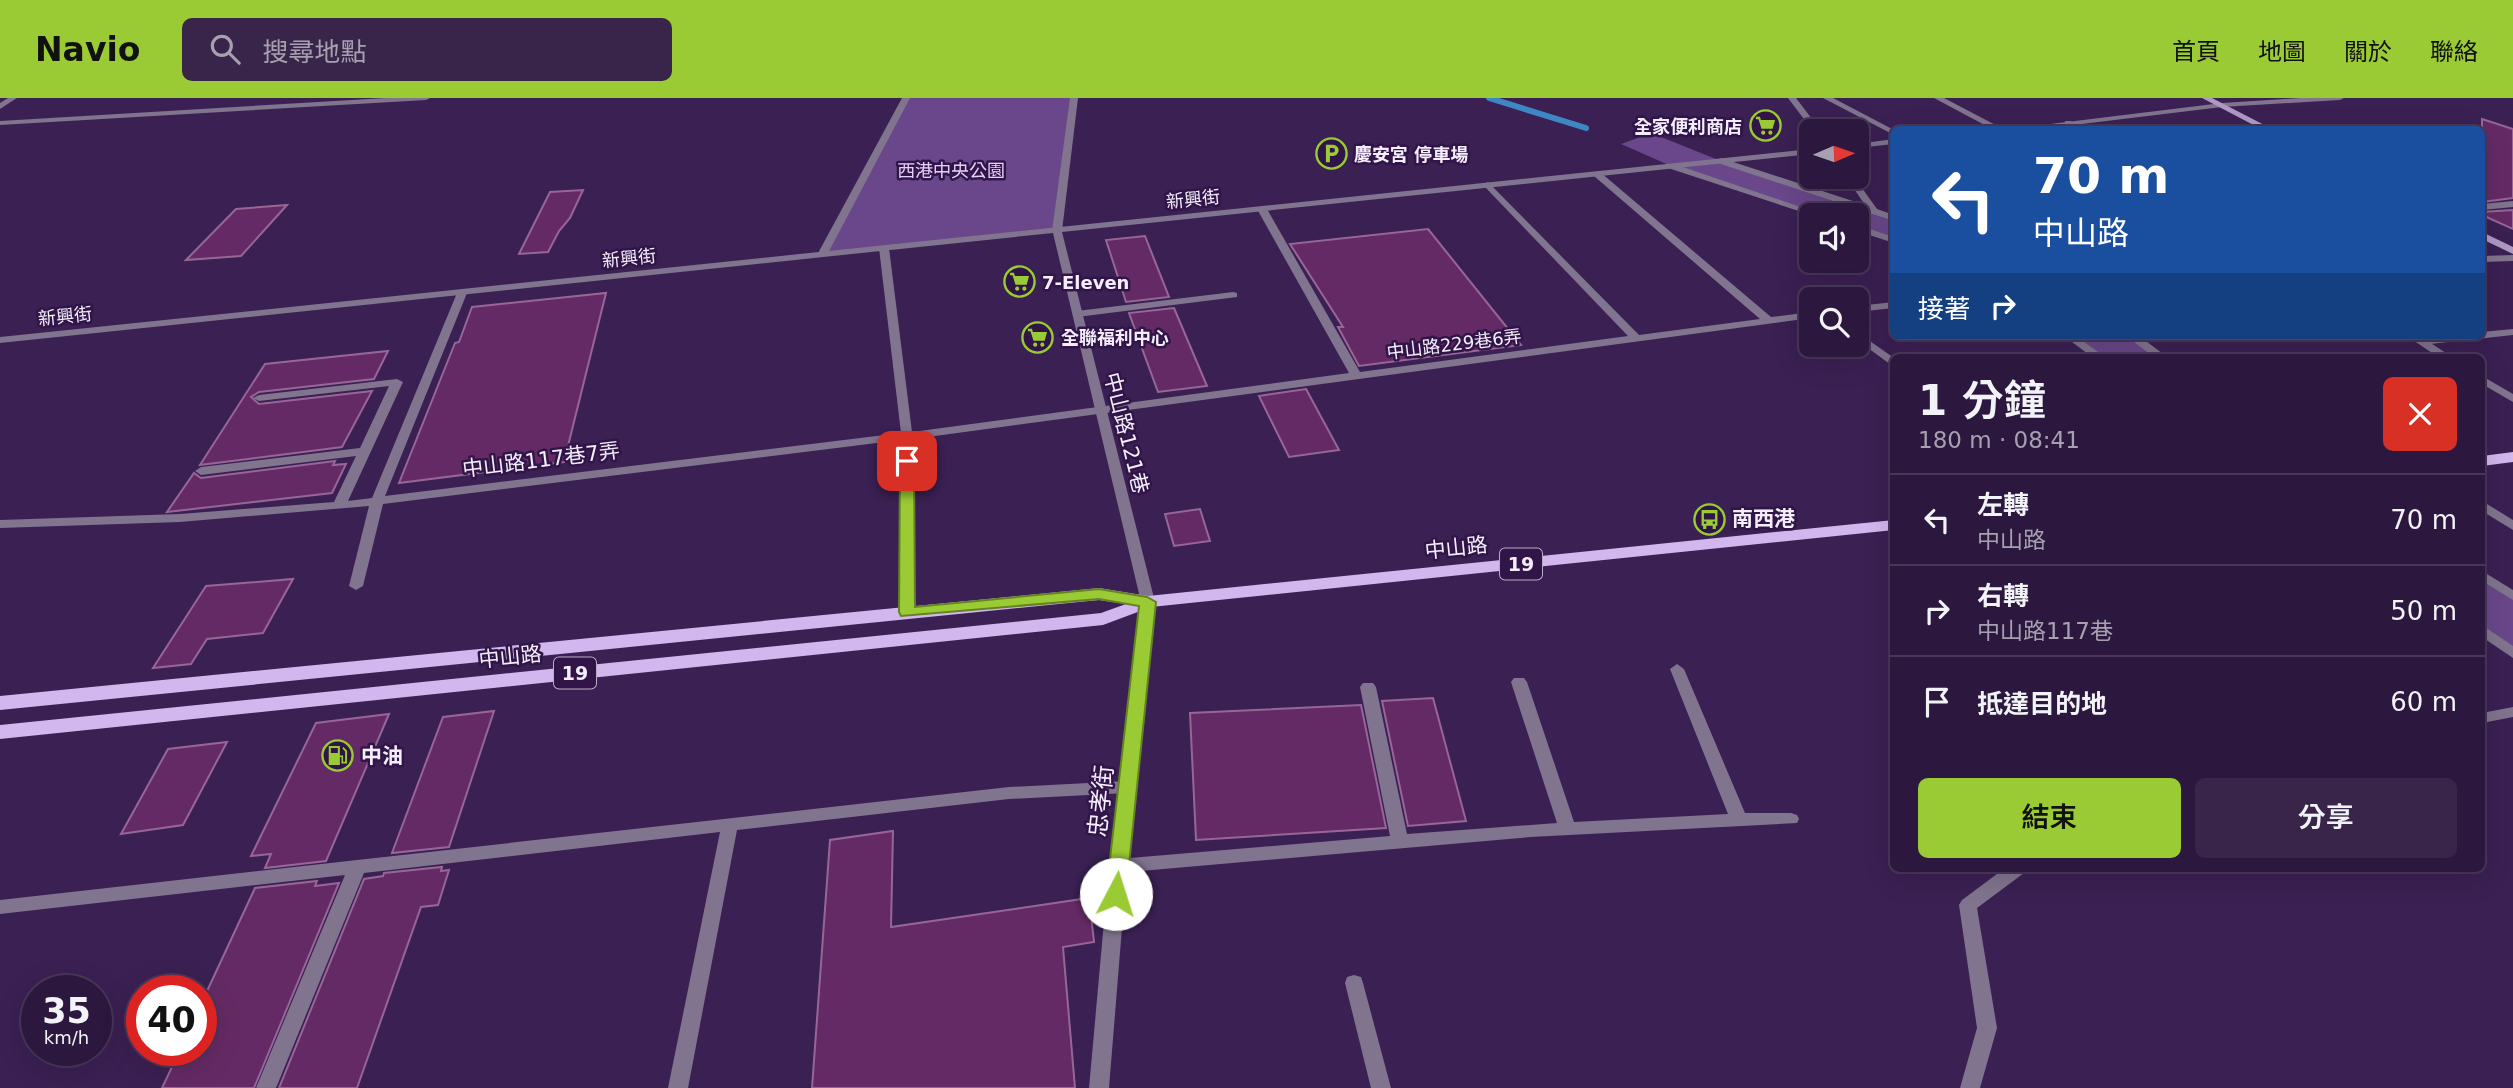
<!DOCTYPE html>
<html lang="zh-TW">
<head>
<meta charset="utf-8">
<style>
  :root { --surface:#2c183e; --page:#382549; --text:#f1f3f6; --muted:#a6a0b0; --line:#483758; --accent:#9acb34 }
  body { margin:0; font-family:"DejaVu Sans","Noto Sans TC",sans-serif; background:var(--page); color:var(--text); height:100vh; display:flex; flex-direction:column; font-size:26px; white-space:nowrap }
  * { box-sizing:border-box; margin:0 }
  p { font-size:23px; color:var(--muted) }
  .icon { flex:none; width:38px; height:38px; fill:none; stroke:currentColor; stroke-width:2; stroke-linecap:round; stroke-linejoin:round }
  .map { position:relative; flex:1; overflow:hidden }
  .side { position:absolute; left:1890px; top:256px; width:595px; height:518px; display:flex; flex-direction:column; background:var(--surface); border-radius:10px; box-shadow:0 7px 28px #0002,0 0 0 2px var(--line) }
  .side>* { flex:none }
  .hud { position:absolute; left:1890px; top:28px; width:595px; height:214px; border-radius:10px; box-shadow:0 7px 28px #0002,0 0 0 2px var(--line); background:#1a4fa0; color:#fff; overflow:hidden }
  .needle { width:46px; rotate:88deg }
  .fabs { position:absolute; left:1799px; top:21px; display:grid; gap:14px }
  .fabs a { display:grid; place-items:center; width:70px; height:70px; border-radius:10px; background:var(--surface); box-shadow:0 7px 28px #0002,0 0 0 2px var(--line); font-size:35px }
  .speed { position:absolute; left:21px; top:877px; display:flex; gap:14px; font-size:35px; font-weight:700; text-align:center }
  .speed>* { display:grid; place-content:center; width:91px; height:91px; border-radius:50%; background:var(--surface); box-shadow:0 7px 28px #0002,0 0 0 2px var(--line); line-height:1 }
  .speed small { font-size:18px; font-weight:400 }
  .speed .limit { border:10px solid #d22; background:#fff; color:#111 }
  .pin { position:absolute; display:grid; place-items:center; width:60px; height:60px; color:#fff; margin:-30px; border-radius:14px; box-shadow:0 4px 10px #0006 }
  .me { position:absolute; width:77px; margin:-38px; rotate:5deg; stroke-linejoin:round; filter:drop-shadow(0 0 5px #0008) }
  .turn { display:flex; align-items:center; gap:24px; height:147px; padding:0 28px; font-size:32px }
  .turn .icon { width:91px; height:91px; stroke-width:2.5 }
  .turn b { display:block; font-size:49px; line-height:60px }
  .then { display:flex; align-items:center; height:66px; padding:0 28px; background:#0003; gap:14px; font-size:26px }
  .round { display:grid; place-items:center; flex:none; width:74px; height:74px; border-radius:10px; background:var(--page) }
  .head { display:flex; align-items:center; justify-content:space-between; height:119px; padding:0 28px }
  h1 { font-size:42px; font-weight:600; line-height:52px }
  .cta { display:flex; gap:14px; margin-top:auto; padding:14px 28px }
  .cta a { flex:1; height:80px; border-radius:10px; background:var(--accent); color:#111; font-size:28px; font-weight:600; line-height:80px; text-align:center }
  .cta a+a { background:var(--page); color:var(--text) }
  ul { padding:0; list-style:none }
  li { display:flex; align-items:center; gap:21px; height:91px; padding:0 28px; border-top:2px solid var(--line) }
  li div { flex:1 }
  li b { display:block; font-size:26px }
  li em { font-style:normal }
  header { display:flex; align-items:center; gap:42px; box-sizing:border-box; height:98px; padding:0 35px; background:var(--accent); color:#111 }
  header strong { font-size:33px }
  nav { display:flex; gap:38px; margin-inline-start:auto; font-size:24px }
  .search { width:490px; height:63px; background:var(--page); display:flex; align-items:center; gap:18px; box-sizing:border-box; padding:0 24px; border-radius:10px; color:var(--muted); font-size:26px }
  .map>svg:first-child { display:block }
  .green { fill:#69478a }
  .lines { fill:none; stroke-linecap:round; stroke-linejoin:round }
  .stream { stroke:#3f87c3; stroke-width:6 }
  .building { fill:#642a65; stroke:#976697; stroke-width:2 }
  .service { fill:#80748e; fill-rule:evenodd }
  .minor { fill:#80748e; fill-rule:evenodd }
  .tertiary { fill:#80748e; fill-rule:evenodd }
  .secondary { fill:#ad9ac3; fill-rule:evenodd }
  .primary { fill:#d1b7ed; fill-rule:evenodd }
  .route { fill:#9acb34; stroke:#648422; stroke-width:2 }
  .labels { text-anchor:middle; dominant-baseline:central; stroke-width:5; stroke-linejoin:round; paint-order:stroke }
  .far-poi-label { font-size:18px; font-weight:bold; fill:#f4eefc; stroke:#311548; text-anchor:start }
  .far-park-label { font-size:18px; fill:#e3d0f9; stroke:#311548 }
  .far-street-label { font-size:18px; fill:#f4eefc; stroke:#311548 }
  .shield { fill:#311548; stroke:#baadc6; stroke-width:2 }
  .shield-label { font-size:19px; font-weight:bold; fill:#f4eefc }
  .street-label { font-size:21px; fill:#f4eefc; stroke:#311548 }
  .poi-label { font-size:21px; font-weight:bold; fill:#f4eefc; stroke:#311548; text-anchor:start }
  .near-street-label { font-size:24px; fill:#f4eefc; stroke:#311548 }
</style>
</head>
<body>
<header>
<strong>Navio</strong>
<div class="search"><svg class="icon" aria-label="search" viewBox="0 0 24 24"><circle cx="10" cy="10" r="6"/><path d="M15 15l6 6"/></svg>搜尋地點</div>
<nav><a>首頁</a><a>地圖</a><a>關於</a><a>聯絡</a></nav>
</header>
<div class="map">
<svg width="2513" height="990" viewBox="0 0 2513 990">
  <rect width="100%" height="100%" fill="#3b2053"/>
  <g class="green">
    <polygon points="907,0 1074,0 1057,133 822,157"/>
    <polygon points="1651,35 1721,63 1893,120 1893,142 1857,130 1857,117 1819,117 1671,68 1621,46"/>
    <polygon points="2069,238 2131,238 2161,259 2099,259"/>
    <polygon points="2482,477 2513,498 2513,555 2482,532"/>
  </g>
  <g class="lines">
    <polyline class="stream" points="1489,0 1586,30"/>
  </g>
  <g class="building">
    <polygon points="2482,21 2513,31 2513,100 2482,104"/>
    <polygon points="583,92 570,120 559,133 548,154 519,156 550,94"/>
    <polygon points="287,107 241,158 186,162 236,111"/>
    <polygon points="2513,112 2513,131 2482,117 2482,114"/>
    <polygon points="1428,131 1521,247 1359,268 1338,229 1343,229 1290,146"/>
    <polygon points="1145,138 1169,199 1126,204 1106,142"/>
    <polygon points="606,195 564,364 399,385 455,245 459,244 472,209"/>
    <polygon points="1174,210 1207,288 1158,294 1129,215"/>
    <polygon points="388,253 374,281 259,294 251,299 259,306 372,293 342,349 200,367 265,266"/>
    <polygon points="1306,291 1339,352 1289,359 1259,298"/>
    <polygon points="335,363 333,367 346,366 332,395 167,414 194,375 201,380"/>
    <polygon points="1200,411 1210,443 1174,448 1165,416"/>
    <polygon points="293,481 263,535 207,541 191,566 153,570 206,488"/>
    <polygon points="1433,600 1466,723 1408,728 1382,603"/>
    <polygon points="1361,607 1386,730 1196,742 1190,615"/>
    <polygon points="494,613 449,749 392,755 443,619"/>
    <polygon points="389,616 326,763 265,770 271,756 251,758 316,625"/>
    <polygon points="227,644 183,727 121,736 168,651"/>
    <polygon points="893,733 891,829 1089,800 1094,844 1063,849 1075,990 812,990 830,742"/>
    <polygon points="442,769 441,773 449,772 438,807 421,809 357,990 279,990 364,781 383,778 384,775"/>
    <polygon points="317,783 315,788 339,785 254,990 162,990 180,952 201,952 201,906 255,790"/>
  </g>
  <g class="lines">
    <g class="service">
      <polygon points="8,0 17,0 0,11 0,5"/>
      <polygon points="386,0 430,0 426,2 0,27 0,23"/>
      <polygon points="902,0 910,0 827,157 819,159 817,157"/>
      <polygon points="1070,0 1078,0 1062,133 1057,136 1052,133"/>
      <polygon points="1788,0 1796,0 1821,33 1813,33"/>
      <polygon points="1934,0 1944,0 2005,32 1994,32"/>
      <polygon points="2065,23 2071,23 2083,32 2073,32 2065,27"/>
      <polygon points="1721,60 1865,107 1846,79 1854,79 1877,111 1894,117 1894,123 1718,65 1717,63"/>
      <polygon points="1668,66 1674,66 1824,117 1811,117 1668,70"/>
      <polygon points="1594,74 1600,74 1771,219 1811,214 1811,220 913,341 914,515 907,520 900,515 901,342 383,406 363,488 356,492 349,488 369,408 180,424 0,430 0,422 180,416 334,404 356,358 201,377 195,373 201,369 360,350 389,288 259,303 253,300 259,297 397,281 403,284 348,403 372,400 457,195 462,192 467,195 385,398 901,335 879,150 884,147 889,150 912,334 1349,275 1257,111 1262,108 1267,111 1360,274 1628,238 1485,89 1484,87 1488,84 1639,237 1760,221 1594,78"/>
      <polygon points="2513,103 2513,109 2482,112 2482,106"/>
      <polygon points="1857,127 1894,139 1894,145 1857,133"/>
      <polygon points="2513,157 2513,163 2482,164 2482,158"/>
      <polygon points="1233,194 1237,195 1237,199 1077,219 1072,216 1077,213"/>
      <polygon points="1894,204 1894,210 1857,214 1857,208"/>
      <polygon points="1857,234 1894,260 1894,269 1857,242"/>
      <polygon points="2064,238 2076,238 2105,259 2092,259"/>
      <polygon points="2126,238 2171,238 2166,241 2146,243 2167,259 2154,259"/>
      <polygon points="2407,238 2420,238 2452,259 2438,259"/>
      <polygon points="2482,278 2513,296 2513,304 2482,286"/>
      <polygon points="2482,403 2513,422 2513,432 2482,413"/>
      <polygon points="2482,473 2513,492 2513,502 2482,483"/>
      <polygon points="2482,527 2513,548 2513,560 2482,539"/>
      <polygon points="1677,566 1684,571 1745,715 1791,715 1797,717 1799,721 1797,725 1531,739 1118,775 1112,773 1109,768 1112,763 1118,761 1390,738 1360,589 1363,585 1373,585 1376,589 1407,736 1557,725 1511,584 1514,580 1524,580 1527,584 1574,724 1728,716 1670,571"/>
      <polygon points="1127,683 1133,685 1135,689 1133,693 1127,695 1009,701 737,732 688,990 668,990 720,734 364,775 276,990 256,990 345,777 0,816 0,802 1009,689"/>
      <polygon points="1354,877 1361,879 1363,885 1391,990 1371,990 1345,885 1347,879"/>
    </g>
    <g class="minor">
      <polygon points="1823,0 1833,0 1894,32 1894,37"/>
      <polygon points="2300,0 2344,0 2340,2 2222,9 2031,32 2001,32 2222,5"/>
      <polygon points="1894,41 1894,46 1857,50 1857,46"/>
      <polygon points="1811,51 1811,56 1062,134 1155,504 1148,508 1141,504 1053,135 0,245 0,239"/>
      <path d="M2513 231V237L2421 247 2416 244C2432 234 2462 238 2482 238V234Z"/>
      <polygon points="2513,609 2513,619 2482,625 2482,615"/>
      <polygon points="2005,770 2027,770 2024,775 1977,810 1997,930 1980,990 1960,990 1977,930 1959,807 1962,802"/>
    </g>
    <polygon class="tertiary" points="1148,500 1155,504 1127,768 1109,990 1089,990 1109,768 1141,504"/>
    <g class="secondary">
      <polygon points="2202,0 2212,0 2274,32 2263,32"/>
      <polygon points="2482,134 2513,149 2513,156 2482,141"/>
    </g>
    <g class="primary">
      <polygon points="2513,354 2513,364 2482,368 2482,358"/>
      <polygon points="1894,422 1894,432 1151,509 1103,527 0,641 0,627 1101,515 1126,506 1099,502 0,612 0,598 1099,490 1148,498"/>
    </g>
  </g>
  <polygon class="route" points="907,359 914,363 915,509 1099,491 1147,499 1156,504 1126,796 1123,802 1116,804 1109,802 1106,796 1139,508 1099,501 901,518 899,514 900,363"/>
  <defs>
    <symbol id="supermarket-ring" viewBox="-11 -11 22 22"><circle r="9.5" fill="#311548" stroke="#9acb34" stroke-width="1.5"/><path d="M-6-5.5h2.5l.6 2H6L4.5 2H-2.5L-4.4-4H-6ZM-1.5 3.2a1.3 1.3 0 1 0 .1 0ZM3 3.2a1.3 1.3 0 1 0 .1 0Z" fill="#9acb34"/></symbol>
    <symbol id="parking-ring" viewBox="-11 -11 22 22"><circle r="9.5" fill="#311548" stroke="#9acb34" stroke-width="1.5"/><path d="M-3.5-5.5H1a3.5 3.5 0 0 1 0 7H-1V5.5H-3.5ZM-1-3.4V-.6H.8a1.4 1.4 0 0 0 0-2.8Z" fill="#9acb34"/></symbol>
    <symbol id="bus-ring" viewBox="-11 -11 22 22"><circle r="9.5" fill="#311548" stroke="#9acb34" stroke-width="1.5"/><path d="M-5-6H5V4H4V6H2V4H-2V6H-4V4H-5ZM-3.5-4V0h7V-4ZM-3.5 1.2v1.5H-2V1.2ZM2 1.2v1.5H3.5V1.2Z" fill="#9acb34"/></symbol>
    <symbol id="fuel-ring" viewBox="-11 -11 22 22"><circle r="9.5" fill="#311548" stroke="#9acb34" stroke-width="1.5"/><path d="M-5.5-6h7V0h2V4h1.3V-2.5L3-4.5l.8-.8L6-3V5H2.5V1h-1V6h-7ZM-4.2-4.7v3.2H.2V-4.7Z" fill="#9acb34"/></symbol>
  </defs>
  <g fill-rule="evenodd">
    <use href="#supermarket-ring" x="1748" y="10" width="35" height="35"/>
    <use href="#parking-ring" x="1314" y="38" width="35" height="35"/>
    <use href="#supermarket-ring" x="1002" y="166" width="35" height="35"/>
    <use href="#supermarket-ring" x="1020" y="222" width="35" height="35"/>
    <use href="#bus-ring" x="1692" y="404" width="35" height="35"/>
    <use href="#fuel-ring" x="320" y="640" width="35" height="35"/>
  </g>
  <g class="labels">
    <g class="far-poi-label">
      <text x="1742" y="28" text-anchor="end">全家便利商店</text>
      <text x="1354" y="56">慶安宮 停車場</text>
      <text x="1042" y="184">7-Eleven</text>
      <text x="1061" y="239">全聯福利中心</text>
    </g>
    <g class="far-park-label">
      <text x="951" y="72">西港中央公園</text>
    </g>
    <g class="far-street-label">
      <text transform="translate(1193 101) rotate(-6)">新興街</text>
      <text transform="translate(629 160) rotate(-6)">新興街</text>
      <text transform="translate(65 218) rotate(-6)">新興街</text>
      <text transform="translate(1454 246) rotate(-7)">中山路229巷6弄</text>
    </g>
    <g class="shield">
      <rect x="1500" y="450.5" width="42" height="31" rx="5"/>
      <rect x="554" y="559.5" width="42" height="31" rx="5"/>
    </g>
    <g class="shield-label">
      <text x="1521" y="466">19</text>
      <text x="575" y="575">19</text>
    </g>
    <g class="street-label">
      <text transform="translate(1126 335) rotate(76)">中山路121巷</text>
      <text transform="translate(541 362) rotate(-7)">中山路117巷7弄</text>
      <text transform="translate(1456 450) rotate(-6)">中山路</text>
      <text transform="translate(510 559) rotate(-6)">中山路</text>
    </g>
    <g class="poi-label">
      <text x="1732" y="421">南西港</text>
      <text x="361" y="658">中油</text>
    </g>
    <g class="near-street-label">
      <text transform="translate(1101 703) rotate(-84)">忠孝街</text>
    </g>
  </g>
</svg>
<div class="fabs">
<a><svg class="needle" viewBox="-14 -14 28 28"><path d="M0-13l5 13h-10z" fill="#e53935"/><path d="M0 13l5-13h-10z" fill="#a6a0b0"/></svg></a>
<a><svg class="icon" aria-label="sound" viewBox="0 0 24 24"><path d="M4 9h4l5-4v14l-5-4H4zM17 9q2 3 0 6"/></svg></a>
<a><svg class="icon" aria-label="search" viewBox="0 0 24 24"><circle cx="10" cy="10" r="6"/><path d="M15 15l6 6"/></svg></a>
</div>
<div class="speed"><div>35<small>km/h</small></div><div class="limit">40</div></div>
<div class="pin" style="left:907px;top:363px;background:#d93025"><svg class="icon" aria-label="arrive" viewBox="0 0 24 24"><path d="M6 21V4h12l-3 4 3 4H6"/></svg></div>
<svg class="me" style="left:1116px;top:796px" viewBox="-20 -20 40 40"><circle r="19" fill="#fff"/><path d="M0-13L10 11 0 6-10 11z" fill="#9acb34"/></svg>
<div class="hud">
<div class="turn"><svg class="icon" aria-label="left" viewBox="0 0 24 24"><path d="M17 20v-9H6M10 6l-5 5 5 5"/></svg><div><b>70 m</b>中山路</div></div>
<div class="then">接著<svg class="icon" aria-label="right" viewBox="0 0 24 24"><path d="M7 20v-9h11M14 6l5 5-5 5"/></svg></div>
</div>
<section class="side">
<div class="head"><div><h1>1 分鐘</h1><p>180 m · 08:41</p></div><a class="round" style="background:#d93025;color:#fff"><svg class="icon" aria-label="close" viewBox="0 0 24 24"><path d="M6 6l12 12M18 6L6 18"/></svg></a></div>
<ul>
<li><svg class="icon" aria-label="left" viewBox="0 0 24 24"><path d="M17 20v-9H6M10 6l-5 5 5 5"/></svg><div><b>左轉</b><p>中山路</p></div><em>70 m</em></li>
<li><svg class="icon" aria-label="right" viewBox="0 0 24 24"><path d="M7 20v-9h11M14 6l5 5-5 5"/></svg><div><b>右轉</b><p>中山路117巷</p></div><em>50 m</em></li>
<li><svg class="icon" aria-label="arrive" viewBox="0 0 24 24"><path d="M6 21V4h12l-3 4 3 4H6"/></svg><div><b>抵達目的地</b></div><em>60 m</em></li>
</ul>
<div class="cta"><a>結束</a><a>分享</a></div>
</section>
</div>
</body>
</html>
